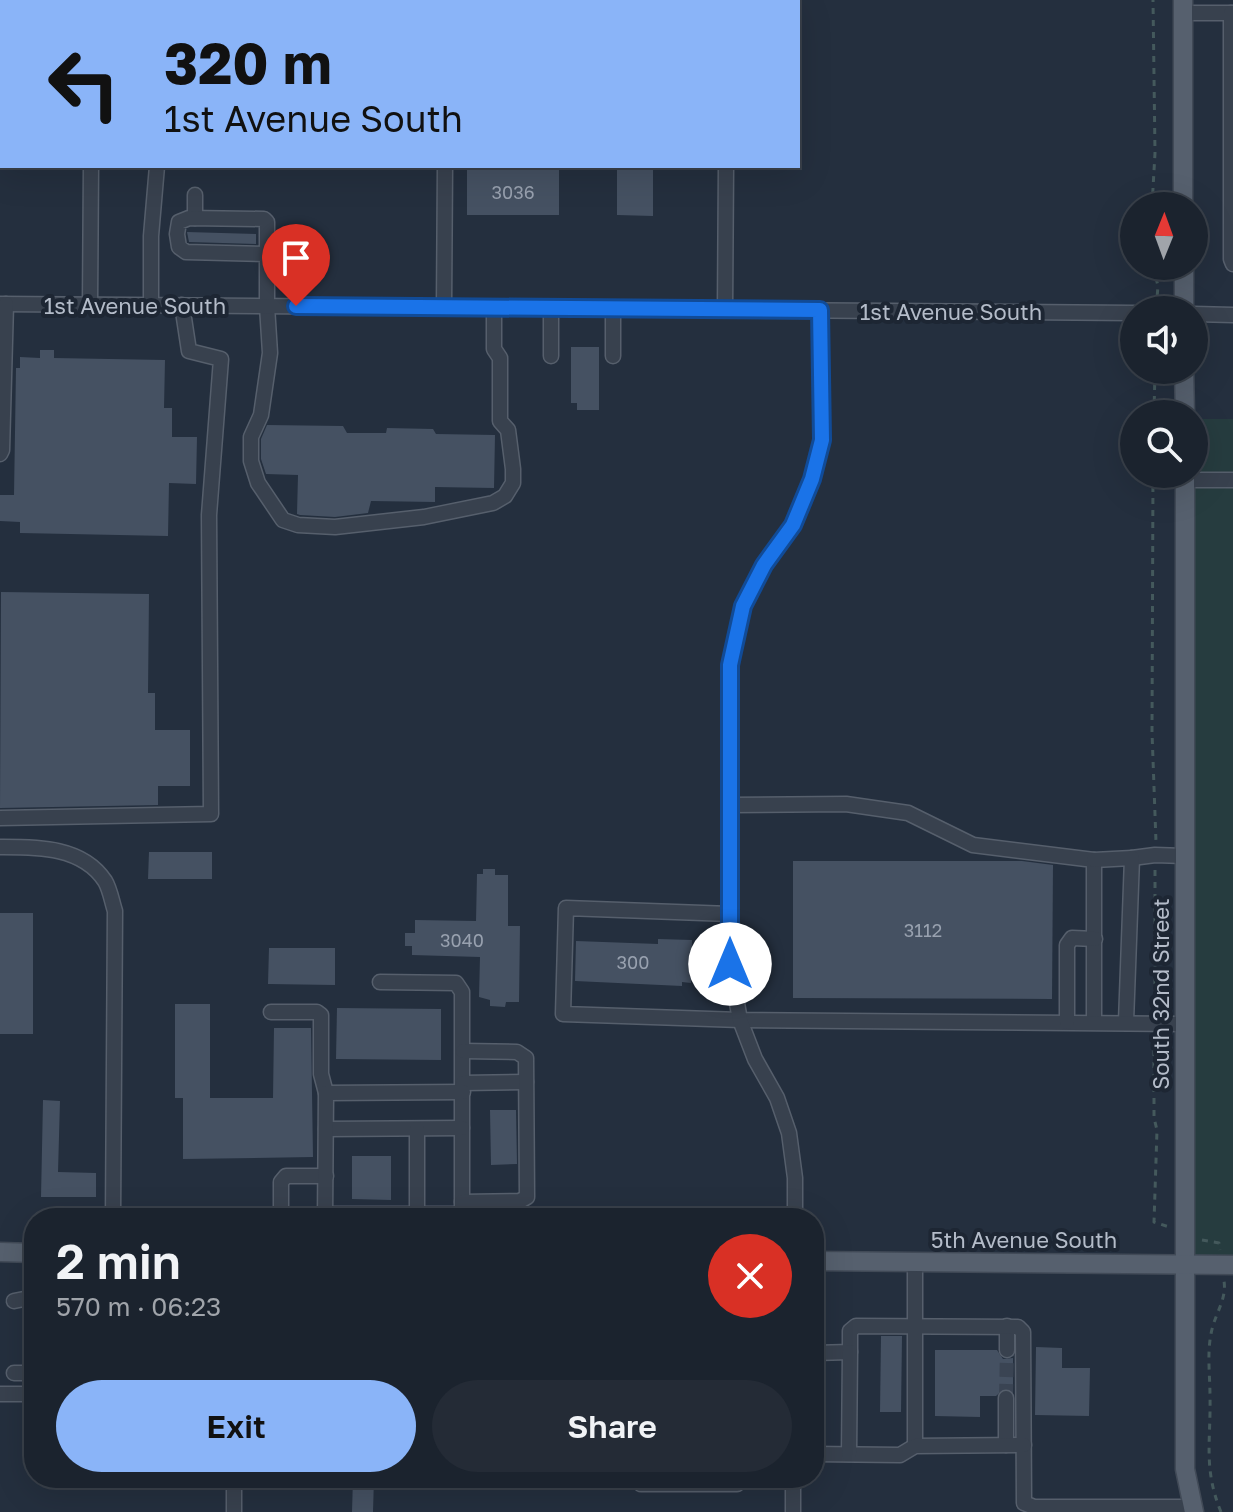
<!DOCTYPE html>
<html lang="en">
<head>
<meta charset="utf-8">
<style>
  :root { --surface:#1b232e; --page:#242b36; --text:#f1f3f6; --muted:#a0a4aa; --line:#39404a; --accent:#8ab4f8 }
  body { margin:0; font-family:"Golos Text",sans-serif; background:var(--page); color:var(--text); height:100vh; display:flex; flex-direction:column; font-size:30px; white-space:nowrap }
  * { box-sizing:border-box; margin:0 }
  p { font-size:26px; color:var(--muted) }
  .icon { flex:none; width:44px; height:44px; fill:none; stroke:currentColor; stroke-width:2; stroke-linecap:round; stroke-linejoin:round }
  .map { position:relative; flex:1; overflow:hidden }
  .drawer { position:absolute; left:24px; top:1208px; width:800px; height:280px; display:flex; flex-direction:column; background:var(--surface); border-radius:32px; box-shadow:0 8px 32px #0002,0 0 0 2px var(--line) }
  .drawer>* { flex:none }
  .top-card { position:absolute; left:0px; top:0px; width:800px; height:168px; box-shadow:0 8px 32px #0002,0 0 0 2px var(--line); background:#8ab4f8; color:#111; overflow:hidden }
  .needle { width:52px; rotate:1deg }
  .buttons { position:absolute; left:1120px; top:192px; display:grid; gap:16px }
  .buttons a { display:grid; place-items:center; width:88px; height:88px; border-radius:50%; background:var(--surface); box-shadow:0 8px 32px #0002,0 0 0 2px var(--line); font-size:40px }
  .pin { position:absolute; display:grid; place-items:center; width:68px; height:68px; color:#fff; margin:-82px -34px; border-radius:50% 50% 50% 0; rotate:-45deg; box-shadow:0 0 8px #0007 }
  .pin .icon { rotate:45deg }
  .me { position:absolute; width:88px; margin:-44px; rotate:0deg; stroke-linejoin:round; filter:drop-shadow(0 0 6px #0008) }
  .turn { display:flex; align-items:center; gap:28px; height:168px; padding:0 32px; font-size:36px }
  .turn .icon { width:104px; height:104px; stroke-width:2.5 }
  .turn b { display:block; font-size:56px; line-height:68px }
  .round { display:grid; place-items:center; flex:none; width:84px; height:84px; border-radius:42px; background:var(--page) }
  .head { display:flex; align-items:center; justify-content:space-between; height:136px; padding:0 32px }
  h1 { font-size:48px; font-weight:600; line-height:60px }
  .button { display:flex; gap:16px; margin-top:auto; padding:16px 32px }
  .button a { flex:1; height:92px; border-radius:48px; background:var(--accent); color:#111; font-size:32px; font-weight:600; line-height:92px; text-align:center }
  .button a+a { background:var(--page); color:var(--text) }
  .map>svg:first-child { display:block }
  .green { fill:#263c3f }
  .building { fill:#455162 }
  .lines { fill:none; stroke-linecap:round; stroke-linejoin:round }
  .minor-tunnel { stroke:#3a4453; stroke-width:14; stroke-dasharray:14 7; stroke-linecap:butt }
  .minor-casing { stroke:#565f6c; stroke-width:17 }
  .major-casing { stroke:#414a57; stroke-width:21 }
  .path { stroke:#44595c; stroke-width:3; stroke-dasharray:6 6; stroke-linecap:butt }
  .minor { stroke:#38414e; stroke-width:14 }
  .major { stroke:#56606e; stroke-width:18 }
  .route-casing { stroke:#114b97; stroke-width:20 }
  .route { stroke:#1a73e8; stroke-width:14 }
  .labels { text-anchor:middle; dominant-baseline:central; stroke-width:8; stroke-linejoin:round; paint-order:stroke }
  .number-label { font-size:18px; fill:#98a1af }
  .street-label { font-size:22px; fill:#b4bcc9; stroke:#1d2633 }
</style>
</head>
<body>
<div class="map">
<svg width="1233" height="1512" viewBox="0 0 1233 1512">
  <rect width="100%" height="100%" fill="#242f3e"/>
  <polygon class="green" points="1194,419 1233,419 1233,1265 1184,1264"/>
  <g class="building">
    <polygon points="500,166 559,166 559,215 467,215 467,167"/>
    <polygon points="617,166 653,166 653,216 617,215"/>
    <polygon points="187,232 256,234 256,244 189,242"/>
    <polygon points="571,347 599,347 599,410 577,410 577,403 571,403"/>
    <polygon points="40,350 54,350 54,358 165,360 164,408 172,408 172,437 197,437 196,484 169,483 168,536 20,533 20,522 0,521 0,495 14,495 16,368 20,368 20,357 40,358"/>
    <polygon points="267,425 343,426 347,433 386,433 387,428 433,429 436,434 495,435 494,488 435,487 435,502 371,501 368,513 335,517 300,515 297,514 298,475 266,474 261,459 261,439"/>
    <polygon points="1,592 149,594 148,693 155,693 155,730 190,730 190,786 158,786 158,805 0,808"/>
    <polygon points="149,852 212,852 212,879 148,879"/>
    <polygon points="793,861 1022,861 1053,865 1052,999 793,998"/>
    <polygon points="483,869 495,869 495,875 508,875 508,926 520,926 519,1002 506,1002 505,1007 490,1006 490,1000 479,997 480,957 412,955 412,946 405,946 405,933 415,933 415,920 476,921 477,874 483,874"/>
    <rect x="0" y="913" width="33" height="121"/>
    <polygon points="658,939 692,940 691,983 682,982 682,986 575,981 576,941 658,944"/>
    <polygon points="269,948 335,948 335,985 268,984"/>
    <polygon points="175,1004 210,1004 210,1098 273,1098 274,1028 311,1028 313,1157 183,1159 183,1098 175,1098"/>
    <polygon points="337,1008 441,1009 441,1060 336,1059"/>
    <polygon points="43,1100 60,1101 58,1172 96,1173 96,1197 41,1197"/>
    <polygon points="490,1110 516,1110 517,1164 491,1165"/>
    <polygon points="352,1156 391,1156 391,1200 352,1199"/>
    <polygon points="881,1336 902,1336 901,1412 880,1412"/>
    <polygon points="1036,1347 1062,1348 1062,1368 1090,1368 1089,1416 1035,1415"/>
    <polygon points="935,1350 997,1350 1003,1359 1013,1358 1013,1392 1005,1388 996,1396 980,1396 980,1417 935,1416"/>
    <polygon points="353,1478 374,1478 373,1512 352,1512"/>
  </g>
  <g class="lines">
    <polyline class="minor-tunnel" points="1006,1398 1007,1350"/>
    <defs>
      <g id="minor">
        <polyline points="93,2 93,0"/>
        <polyline points="158,2 158,0"/>
        <polyline points="446,2 446,0"/>
        <polyline points="729,2 729,0"/>
        <polyline points="1183,13 1233,13"/>
        <polyline points="1231,13 1231,259 1233,264"/>
        <polyline points="0,106 2,106"/>
        <polyline points="195,195 195,218"/>
        <polyline points="267,254 186,252 179,247 177,234 179,222 189,218 264,219 267,222 267,306 270,353 261,415 251,437 251,461 258,483 283,520 298,525 335,527 424,517 493,503 505,496 513,483 513,469 508,430 500,421 500,358 494,349 494,308"/>
        <polyline points="0,304 1134,313"/>
        <polyline points="90,304 91,166"/>
        <polyline points="151,305 151,236 157,166"/>
        <polyline points="444,307 445,166"/>
        <polyline points="551,308 551,356"/>
        <polyline points="725,310 726,166"/>
        <polyline points="1194,314 1233,315"/>
        <polyline points="613,356 613,309"/>
        <polyline points="0,454 2,450 6,304"/>
        <polyline points="1185,480 1233,480"/>
        <polyline points="730,805 846,804 908,813 973,845 1094,860 1094,1022"/>
        <polyline points="0,818 211,814 209,515 221,359 189,351 182,305"/>
        <path d="M0 847C36 847 82 846 105 881 110 889 112 902 115 911L113 1218"/>
        <polyline points="1132,858 1155,855 1184,856"/>
        <polyline points="1094,860 1132,858 1126,1022"/>
        <polyline points="730,914 566,908 563,1014 740,1020 1184,1024"/>
        <polyline points="380,982 456,983 462,992 462,1218"/>
        <polyline points="271,1012 317,1012 321,1015 321,1074 326,1093"/>
        <polyline points="1067,1022 1067,945 1072,938 1095,939"/>
        <polyline points="463,1083 526,1082"/>
        <polyline points="326,1129 462,1128"/>
        <polyline points="417,1129 417,1214"/>
        <polyline points="462,1202 520,1201 527,1197 526,1058 517,1052 463,1051"/>
        <polyline points="325,1214 462,1214"/>
        <polyline points="281,1218 281,1182 286,1176 326,1176"/>
        <polyline points="325,1218 326,1093 463,1092"/>
        <polyline points="795,1218 795,1178 789,1133 777,1098 755,1059 740,1020 730,964 730,665 743,606 764,565 793,525 812,479 822,440 820,310"/>
        <polyline points="14,1301 34,1297"/>
        <polyline points="1007,1350 1007,1326"/>
        <polyline points="814,1353 850,1352 850,1331 856,1326 1018,1327 1023,1332 1024,1503 1034,1507 1192,1507"/>
        <polyline points="14,1373 34,1373"/>
        <polyline points="0,1394 34,1394"/>
        <polyline points="1006,1445 1006,1398"/>
        <polyline points="915,1446 915,1262"/>
        <polyline points="814,1454 900,1455 915,1446 1024,1445"/>
        <polyline points="849,1454 850,1352"/>
        <polyline points="638,1478 641,1484 737,1484 742,1478"/>
        <polyline points="234,1512 234,1478"/>
        <polyline points="793,1512 793,1478"/>
      </g>
      <g id="major">
        <polyline points="1183,0 1183,206"/>
        <polyline points="1184,266 1184,310"/>
        <polyline points="1184,370 1185,414"/>
        <polyline points="1185,474 1185,1469 1194,1512"/>
        <polyline points="0,1252 34,1253"/>
        <polyline points="814,1261 1233,1265"/>
      </g>
    </defs>
    <use href="#minor" class="minor-casing"/>
    <use href="#major" class="major-casing"/>
    <g class="path">
      <polyline points="1152,206 1155,153 1153,0"/>
      <polyline points="1153,266 1158,286 1156,310"/>
      <polyline points="1154,414 1155,370"/>
      <polyline points="1153,474 1152,732 1156,842"/>
      <polyline points="1155,870 1155,1010"/>
      <polyline points="1154,1038 1154,1118 1157,1130 1154,1222 1169,1227"/>
      <polyline points="1202,1240 1219,1243 1220,1250"/>
      <path d="M1221 1512C1203 1468 1211 1441 1210 1396 1210 1376 1207 1354 1211 1334 1214 1315 1227 1300 1224 1281"/>
    </g>
    <use href="#minor" class="minor"/>
    <use href="#major" class="major"/>
  </g>
  <g class="lines">
    <defs>
      <polyline id="route" points="296,306 820,310 822,440 812,479 793,525 764,565 743,606 730,665 730,964"/>
    </defs>
    <use href="#route" class="route-casing"/>
    <use href="#route" class="route"/>
  </g>
  <g class="labels">
    <g class="number-label">
      <text x="513" y="192">3036</text>
      <text x="923" y="930">3112</text>
      <text x="462" y="940">3040</text>
      <text x="633" y="962">300</text>
    </g>
    <g class="street-label">
      <text x="135" y="305">1st Avenue South</text>
      <text x="951" y="311">1st Avenue South</text>
      <text transform="translate(1160 994) rotate(-90)">South 32nd Street</text>
      <text x="1024" y="1239">5th Avenue South</text>
    </g>
  </g>
</svg>
<div class="buttons">
<a><svg class="needle" viewBox="-14 -14 28 28"><path d="M0-13l5 13h-10z" fill="#e53935"/><path d="M0 13l5-13h-10z" fill="#a0a4aa"/></svg></a>
<a><svg class="icon" aria-label="sound" viewBox="0 0 24 24"><path d="M4 9h4l5-4v14l-5-4H4zM17 9q2 3 0 6"/></svg></a>
<a><svg class="icon" aria-label="search" viewBox="0 0 24 24"><circle cx="10" cy="10" r="6"/><path d="M15 15l6 6"/></svg></a>
</div>
<div class="pin" style="left:296px;top:306px;background:#d93025"><svg class="icon" aria-label="arrive" viewBox="0 0 24 24"><path d="M6 21V4h12l-3 4 3 4H6"/></svg></div>
<svg class="me" style="left:730px;top:964px" viewBox="-20 -20 40 40"><circle r="19" fill="#fff"/><path d="M0-13L10 11 0 6-10 11z" fill="#1a73e8"/></svg>
<div class="top-card">
<div class="turn"><svg class="icon" aria-label="left" viewBox="0 0 24 24"><path d="M17 20v-9H6M10 6l-5 5 5 5"/></svg><div><b>320 m</b>1st Avenue South</div></div>
</div>
<section class="drawer">
<div class="head"><div><h1>2 min</h1><p>570 m · 06:23</p></div><a class="round" style="background:#d93025;color:#fff"><svg class="icon" aria-label="close" viewBox="0 0 24 24"><path d="M6 6l12 12M18 6L6 18"/></svg></a></div>
<div class="button"><a>Exit</a><a>Share</a></div>
</section>
</div>
</body>
</html>
